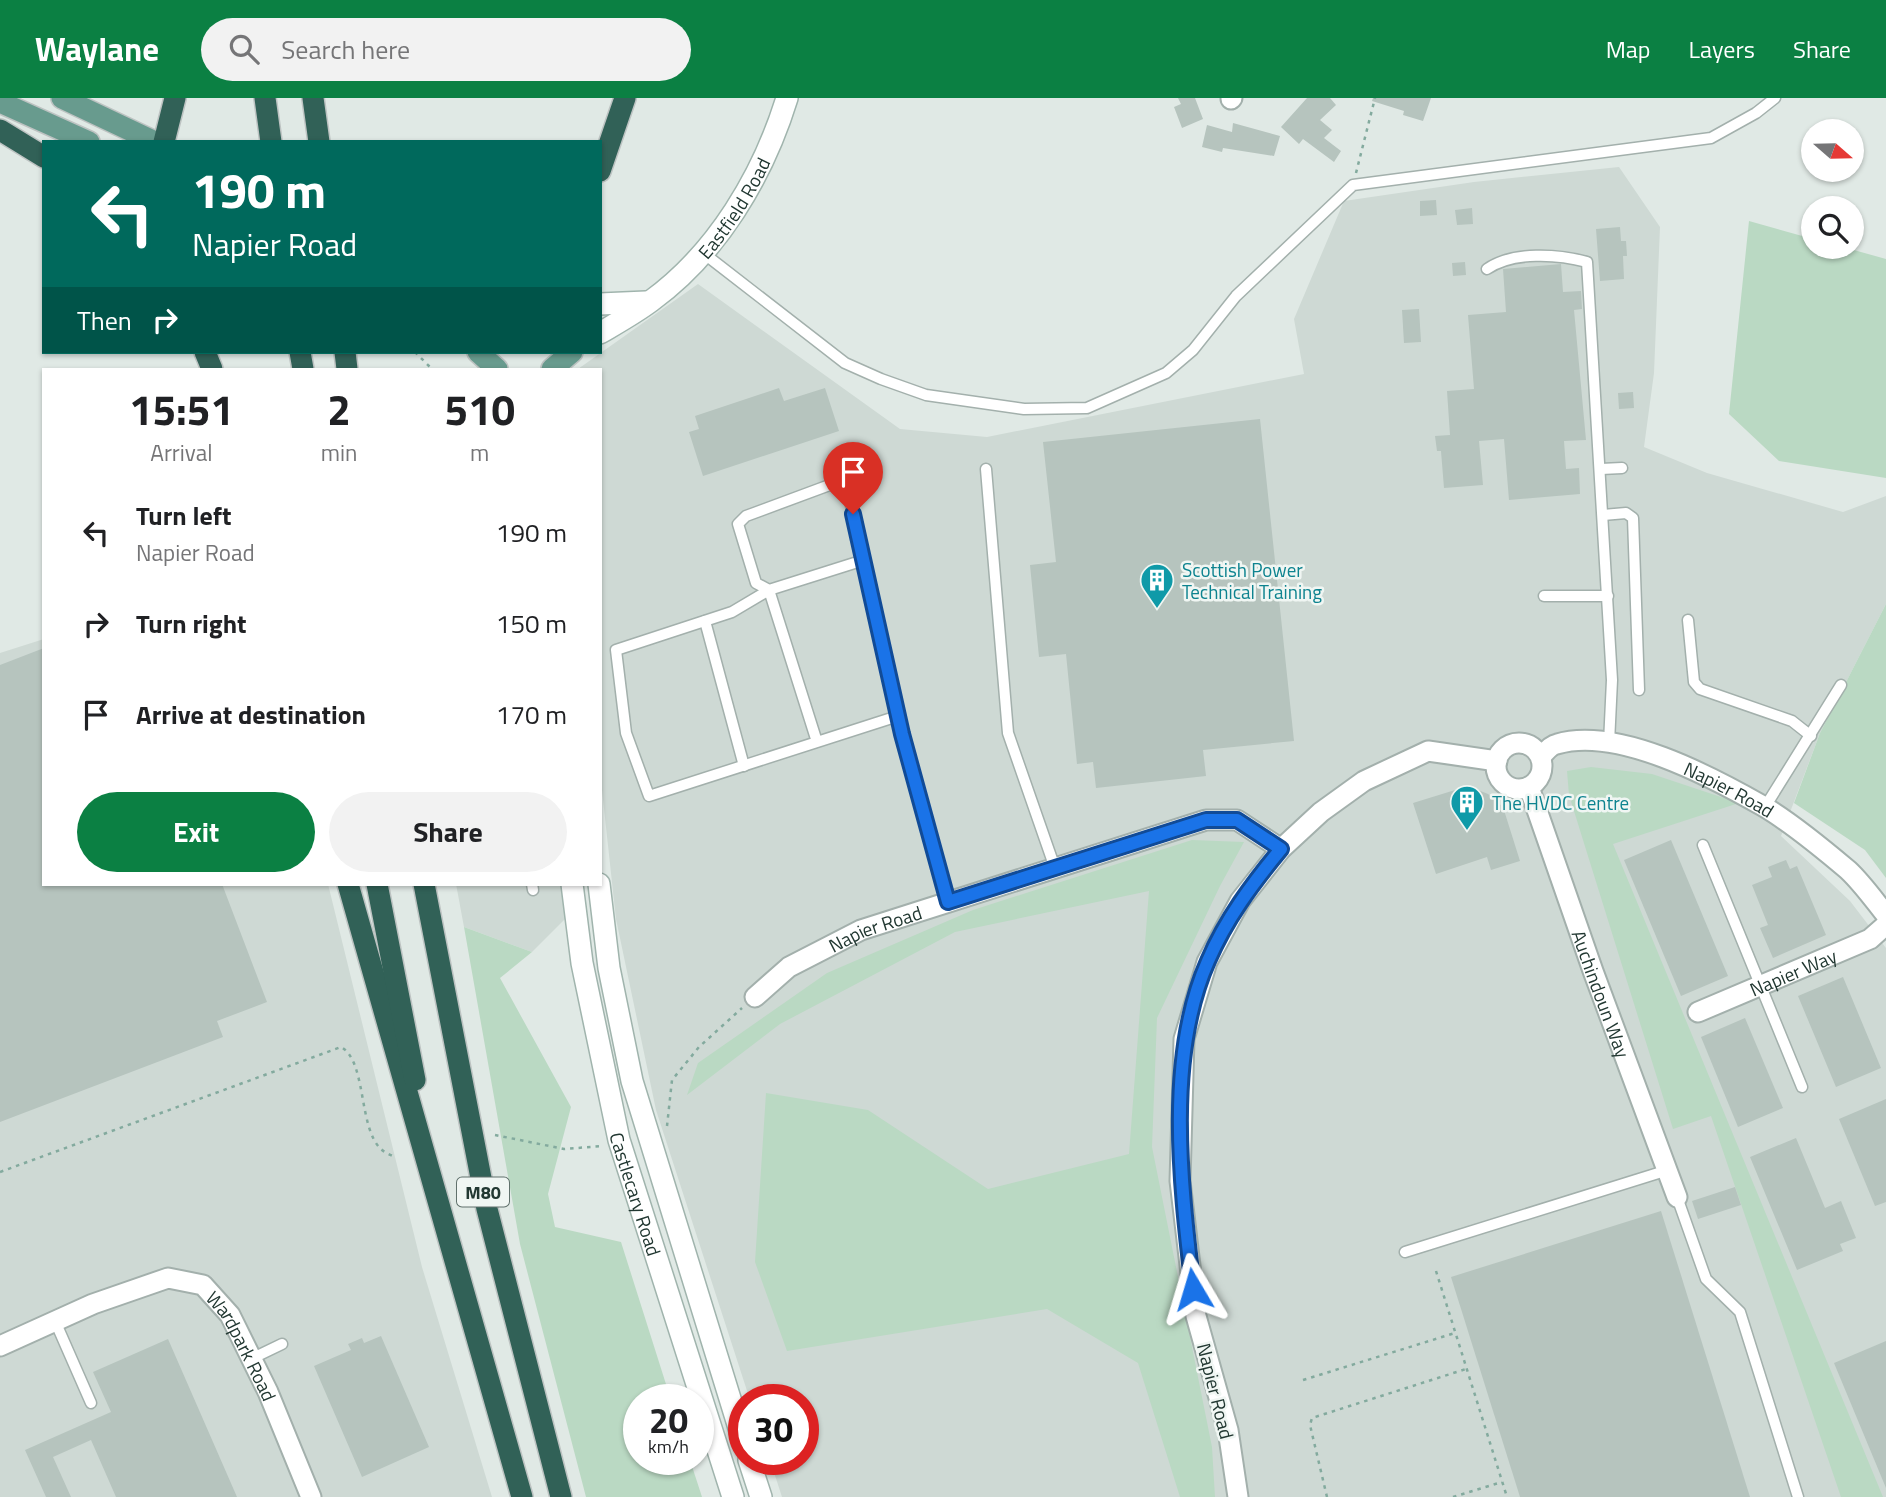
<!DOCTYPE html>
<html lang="en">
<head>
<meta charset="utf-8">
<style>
  :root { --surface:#fff; --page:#f2f2f2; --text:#202124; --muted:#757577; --accent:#0b8043 }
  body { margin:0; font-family:"Titillium Web",sans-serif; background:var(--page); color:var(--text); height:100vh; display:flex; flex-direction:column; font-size:26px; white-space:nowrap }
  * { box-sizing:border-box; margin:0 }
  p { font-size:23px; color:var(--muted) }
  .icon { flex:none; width:38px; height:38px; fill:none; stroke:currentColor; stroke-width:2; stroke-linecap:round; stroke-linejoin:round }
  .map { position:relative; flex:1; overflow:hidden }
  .sheet { position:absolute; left:42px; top:270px; width:560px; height:518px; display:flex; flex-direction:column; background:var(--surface); border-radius:0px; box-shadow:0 2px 5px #0004 }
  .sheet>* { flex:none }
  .banner { position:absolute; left:42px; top:42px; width:560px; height:214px; border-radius:0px; box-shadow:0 2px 5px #0004; background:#00695c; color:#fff; overflow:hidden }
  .needle { width:46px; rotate:110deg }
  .tools { position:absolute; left:1801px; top:21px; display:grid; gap:14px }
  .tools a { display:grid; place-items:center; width:63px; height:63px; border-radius:50%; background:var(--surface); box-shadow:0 2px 5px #0004; font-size:35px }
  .speed { position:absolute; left:623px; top:1286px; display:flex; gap:14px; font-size:35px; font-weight:700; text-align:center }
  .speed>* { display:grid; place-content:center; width:91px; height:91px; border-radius:50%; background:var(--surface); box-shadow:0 2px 5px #0004; line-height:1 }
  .speed small { font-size:18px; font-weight:400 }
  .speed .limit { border:10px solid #d22; background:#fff; color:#111 }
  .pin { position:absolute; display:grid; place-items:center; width:60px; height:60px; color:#fff; margin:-72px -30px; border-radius:50% 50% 50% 0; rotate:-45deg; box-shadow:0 0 7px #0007 }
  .pin .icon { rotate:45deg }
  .me { position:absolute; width:77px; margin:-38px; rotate:353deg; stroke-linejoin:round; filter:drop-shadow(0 0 5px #0008) }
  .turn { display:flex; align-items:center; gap:24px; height:147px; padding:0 35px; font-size:32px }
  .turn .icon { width:91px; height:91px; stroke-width:2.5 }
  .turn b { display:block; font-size:49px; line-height:60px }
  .then { display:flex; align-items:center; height:66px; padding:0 35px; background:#0003; gap:14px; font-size:26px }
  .eta { display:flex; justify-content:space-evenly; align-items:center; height:119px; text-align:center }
  .eta b { font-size:42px; font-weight:700; line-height:49px }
  .primary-button { display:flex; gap:14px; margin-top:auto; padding:14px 35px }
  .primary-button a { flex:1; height:80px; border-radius:42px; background:var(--accent); color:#fff; font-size:28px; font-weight:700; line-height:80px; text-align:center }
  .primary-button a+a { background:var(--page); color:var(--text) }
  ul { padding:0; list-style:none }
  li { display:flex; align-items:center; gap:21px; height:91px; padding:0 35px }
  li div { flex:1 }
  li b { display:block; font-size:26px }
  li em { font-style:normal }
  header { display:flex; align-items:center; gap:42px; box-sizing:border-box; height:98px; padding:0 35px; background:var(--accent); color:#fff }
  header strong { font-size:33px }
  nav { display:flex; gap:38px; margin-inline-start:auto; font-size:24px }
  .search { width:490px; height:63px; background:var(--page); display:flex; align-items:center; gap:18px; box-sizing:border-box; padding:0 24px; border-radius:38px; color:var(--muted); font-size:26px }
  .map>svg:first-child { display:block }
  .built { fill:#ced9d4 }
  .green { fill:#bad9c3 }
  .building { fill:#b6c4be }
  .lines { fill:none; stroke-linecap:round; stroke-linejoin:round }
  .lane-casing { stroke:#a3b0ac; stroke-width:13 }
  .street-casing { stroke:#a3b0ac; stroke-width:23 }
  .secondary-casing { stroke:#a0b4ad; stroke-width:24 }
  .primary-casing { stroke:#bdc3c2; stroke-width:24 }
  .highway-casing { stroke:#bdc3c2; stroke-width:24 }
  .path { stroke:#83aa9e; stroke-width:2.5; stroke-dasharray:3.5 5; stroke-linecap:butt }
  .lane { stroke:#fff; stroke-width:10 }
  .street { stroke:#fff; stroke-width:19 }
  .secondary { stroke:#fff; stroke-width:21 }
  .primary { stroke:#689b8e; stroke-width:21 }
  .highway { stroke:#316157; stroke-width:21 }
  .route-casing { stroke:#114b97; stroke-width:18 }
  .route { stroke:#1a73e8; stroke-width:12 }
  .labels { text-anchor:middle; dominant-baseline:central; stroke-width:5; stroke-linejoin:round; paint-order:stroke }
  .shield { fill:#f0f6f3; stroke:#60716c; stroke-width:2 }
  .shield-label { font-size:18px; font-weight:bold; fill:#223832 }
  .street-label { font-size:19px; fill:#223832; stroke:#f0f6f3 }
  .culture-label { font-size:19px; fill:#0d838f; stroke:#f0f6f3; text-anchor:start }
</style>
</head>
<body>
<header>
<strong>Waylane</strong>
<div class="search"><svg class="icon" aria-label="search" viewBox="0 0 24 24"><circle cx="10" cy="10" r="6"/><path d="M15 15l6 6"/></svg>Search here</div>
<nav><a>Map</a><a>Layers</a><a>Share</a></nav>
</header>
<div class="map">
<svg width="1886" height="1399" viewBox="0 0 1886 1399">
  <rect width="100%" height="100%" fill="#e0e9e5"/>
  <g class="built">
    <polygon points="1619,69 1660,129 1654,275 1644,349 1707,375 1843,414 1886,398 1886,506 1820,635 1781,738 1850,803 1886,850 1886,1399 782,1399 770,1362 803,1362 803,1302 750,1302 656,1012 616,821 600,674 600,271 578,271 698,186 900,331 987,339 1304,276 1294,221 1344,103 1474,84"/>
    <polygon points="44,541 44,786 328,786 422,1169 492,1399 0,1399 0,555"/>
    <polygon points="456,786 564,786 568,818 532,854 464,829"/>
  </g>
  <g class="green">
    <polygon points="1749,123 1813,141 1813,149 1843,149 1886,161 1886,380 1779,363 1729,316"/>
    <polygon points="1886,506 1886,780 1865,752 1794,705 1820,635"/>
    <polygon points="1591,669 1652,676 1739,705 1613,746 1883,1399 1841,1399 1711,1018 1673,1031 1569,697 1567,673"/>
    <polygon points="1192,742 1244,744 1220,788 1157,920 1152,1049 1212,1349 1215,1399 1180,1399 1138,1265 1047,1211 787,1253 755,1164 766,995 868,1012 988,1091 1129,1056 1149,793 955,834 780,926 687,997 698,965 827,875 973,812"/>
    <polygon points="464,829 532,854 500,880 571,1009 548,1096 555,1129 621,1144 671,1302 639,1302 639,1362 690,1362 702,1399 586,1399 520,1146"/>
  </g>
  <g class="building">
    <polygon points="1178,0 1195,0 1203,21 1182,30 1174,9 1181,6"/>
    <polygon points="1307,0 1330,0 1336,7 1320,22 1332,32 1324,40 1341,53 1334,64 1303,41 1299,46 1281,29"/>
    <polygon points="1373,0 1431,0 1423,23 1403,17 1404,13 1372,3"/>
    <polygon points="1233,25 1280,38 1274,58 1223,50 1222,54 1202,49 1207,27 1232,34"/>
    <polygon points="1436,102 1437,117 1420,118 1420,103"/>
    <polygon points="1472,110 1473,126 1457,127 1455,112"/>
    <polygon points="1620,129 1621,143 1626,143 1627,158 1623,158 1624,181 1600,183 1596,131"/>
    <polygon points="1465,164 1466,177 1453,178 1452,165"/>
    <polygon points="1561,166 1563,194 1581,193 1582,211 1574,212 1586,342 1564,343 1566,371 1579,370 1580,396 1509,402 1504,341 1479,343 1483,387 1444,390 1441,353 1437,353 1435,338 1450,337 1447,293 1474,291 1468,217 1506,214 1503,171"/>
    <polygon points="1419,211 1421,244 1404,245 1402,212"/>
    <polygon points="779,290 784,303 825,290 839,333 703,378 689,334 699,331 695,318"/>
    <polygon points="1633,294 1634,310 1619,311 1618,295"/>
    <polygon points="1260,321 1294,643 1203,652 1206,678 1096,690 1093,664 1077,666 1066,556 1039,559 1030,467 1056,464 1043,344"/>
    <polygon points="44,550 44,786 222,786 267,904 217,923 223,939 0,1024 0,567"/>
    <polygon points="1468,688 1488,696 1503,709 1520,763 1491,772 1487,759 1436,776 1413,705"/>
    <polygon points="1671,742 1728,878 1681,898 1624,762"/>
    <polygon points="1786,762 1790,771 1797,768 1826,837 1773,860 1760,830 1768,827 1752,787 1772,779 1768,769"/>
    <polygon points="1843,879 1881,970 1836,989 1798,898"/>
    <polygon points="1745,920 1783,1010 1738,1029 1701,939"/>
    <polygon points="1886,1001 1886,1104 1875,1108 1839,1021"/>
    <polygon points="1796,1040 1825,1110 1841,1103 1856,1140 1840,1146 1843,1153 1797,1172 1750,1059"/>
    <polygon points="1735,1089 1741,1107 1698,1121 1692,1103"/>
    <polygon points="1661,1113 1750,1399 1520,1399 1451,1179"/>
    <polygon points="381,1238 429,1349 362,1379 314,1268 351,1252 348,1246 362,1240 364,1245"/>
    <polygon points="168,1241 237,1399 116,1399 91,1342 53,1359 71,1399 46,1399 25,1352 111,1314 93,1274"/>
    <polygon points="1886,1243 1886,1390 1834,1265"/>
  </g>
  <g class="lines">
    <defs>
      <g id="lane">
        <polyline points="702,154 845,265 881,281 926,297 1024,311 1087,310 1166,275 1193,252 1236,198 1353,87 1711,40 1756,15 1775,0"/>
        <path d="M1487 171C1513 153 1558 156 1587 164L1612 582 1609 645"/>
        <polyline points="986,371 1008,635 1055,770"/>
        <polyline points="1601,371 1622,370"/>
        <polyline points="1603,417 1626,415 1633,420 1639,592"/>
        <polyline points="864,462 769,492 756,485 738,426 746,418 835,385 848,394 898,618 902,636 949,804"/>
        <polyline points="1544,498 1608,498"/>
        <polyline points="1688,522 1694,584 1700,591 1792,623 1811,638"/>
        <polyline points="705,523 744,668"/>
        <polyline points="817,644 769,492 732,514 616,552 626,635 649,698 898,618"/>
        <polyline points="1765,709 1841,587"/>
        <polyline points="1703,747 1802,989"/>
        <polyline points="532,786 533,792"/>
        <polyline points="1677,1099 1706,1181 1740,1214 1798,1399"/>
        <polyline points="1405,1154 1668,1072"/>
        <polyline points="55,1223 91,1305"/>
        <polyline points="251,1261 282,1246"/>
      </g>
      <g id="street">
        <polyline points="1231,1 1232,0"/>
        <circle cx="1519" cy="668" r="23"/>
        <path id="s1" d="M1541 659C1545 654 1551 647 1557 646 1617 628 1712 679 1763 708 1792 725 1822 750 1848 772 1862 785 1874 802 1886 817"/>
        <path id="s2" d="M1529 689 1593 873 1677 1099"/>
        <path id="s3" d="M755 899 789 869 861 832 1206 722H1237L1281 751"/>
        <path id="s4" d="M1698 914 1870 841 1886 827"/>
        <path id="s5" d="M0 1248 93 1206 168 1180 203 1187 230 1217 268 1294 311 1399"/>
        <polyline points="1238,1399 1228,1332 1196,1218 1180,1083 1184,941 1207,864 1240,803 1281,751 1321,714 1364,683 1428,653 1497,663"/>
      </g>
      <g id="secondary">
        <polyline points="600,206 646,204"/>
        <path id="s6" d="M600 235C617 225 635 215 651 203 717 155 763 78 787 0"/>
        <path id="s7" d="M572 786 582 865 619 1042 733 1399"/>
        <polyline points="599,786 609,870 632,983 744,1346"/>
        <polyline points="749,1362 761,1399"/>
      </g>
      <g id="primary">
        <polyline points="62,0 155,44"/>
        <polyline points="0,4 89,44"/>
        <polyline points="478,254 497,271"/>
        <polyline points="552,271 572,254"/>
      </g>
      <g id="highway">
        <polyline points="265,0 271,44"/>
        <polyline points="313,0 319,44"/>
        <polyline points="0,32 44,59"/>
        <polyline points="164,44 175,0"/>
        <polyline points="600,73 625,0"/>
        <polyline points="205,254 212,271"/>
        <polyline points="300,254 303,271"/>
        <polyline points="345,254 347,271"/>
        <polyline points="348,786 522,1399"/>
        <polyline points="377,786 415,982"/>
        <polyline points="424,786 487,1111 561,1399"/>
      </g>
    </defs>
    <use href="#lane" class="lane-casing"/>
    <use href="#street" class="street-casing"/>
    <use href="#secondary" class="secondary-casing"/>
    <use href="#primary" class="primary-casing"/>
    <use href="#highway" class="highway-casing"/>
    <g class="path">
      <polyline points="1356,75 1375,0"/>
      <polyline points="415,254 432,271"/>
      <polyline points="667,1028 672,982 699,949 742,910"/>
      <polyline points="495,1037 564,1051 603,1048"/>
      <path d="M0 1074 341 949C367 963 358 1030 381 1051 385 1055 391 1057 396 1060"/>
      <polyline points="1436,1173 1507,1399"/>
      <polyline points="1303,1282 1455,1235"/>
      <polyline points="1327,1399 1310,1327 1312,1320 1466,1271"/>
      <polyline points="1453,1399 1502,1384"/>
    </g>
    <use href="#lane" class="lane"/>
    <use href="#street" class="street"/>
    <use href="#secondary" class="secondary"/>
    <use href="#primary" class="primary"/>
    <use href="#highway" class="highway"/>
  </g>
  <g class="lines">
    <defs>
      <path id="route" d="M853 416 902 636 948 804 1206 722H1237L1281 751C1252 786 1226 821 1208 863 1165 960 1181 1088 1193 1191"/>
    </defs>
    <use href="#route" class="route-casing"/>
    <use href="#route" class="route"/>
  </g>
  <defs>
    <symbol id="building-pin" viewBox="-11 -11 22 30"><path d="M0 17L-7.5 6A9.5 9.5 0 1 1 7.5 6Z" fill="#0f9aa8" stroke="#f0f6f3"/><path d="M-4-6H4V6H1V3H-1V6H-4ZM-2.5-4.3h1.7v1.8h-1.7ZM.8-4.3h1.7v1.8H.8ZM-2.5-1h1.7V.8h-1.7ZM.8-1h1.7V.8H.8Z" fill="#fff"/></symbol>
  </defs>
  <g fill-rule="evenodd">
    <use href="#building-pin" x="1138" y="463" width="38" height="52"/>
    <use href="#building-pin" x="1448" y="685" width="38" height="52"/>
  </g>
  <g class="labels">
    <rect class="shield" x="457" y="1079.5" width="52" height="29" rx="5"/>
    <g class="shield-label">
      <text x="483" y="1094">M80</text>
    </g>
    <g class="street-label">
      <text stroke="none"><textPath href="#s6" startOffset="186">Eastfield Road</textPath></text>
      <text stroke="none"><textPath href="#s1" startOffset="203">Napier Road</textPath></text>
      <text stroke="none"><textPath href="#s3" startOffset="140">Napier Road</textPath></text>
      <text stroke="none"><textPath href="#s4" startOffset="103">Napier Way</textPath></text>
      <text stroke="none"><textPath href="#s2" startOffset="219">Auchindoun Way</textPath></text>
      <text stroke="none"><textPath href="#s7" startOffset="317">Castlecary Road</textPath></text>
      <text stroke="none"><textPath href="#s5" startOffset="290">Wardpark Road</textPath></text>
      <text transform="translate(1216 1293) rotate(76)">Napier Road</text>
    </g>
    <g class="culture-label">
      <text x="1182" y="471">Scottish Power<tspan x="1182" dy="22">Technical Training</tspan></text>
      <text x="1492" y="704">The HVDC Centre</text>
    </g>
  </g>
</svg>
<div class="tools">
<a><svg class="needle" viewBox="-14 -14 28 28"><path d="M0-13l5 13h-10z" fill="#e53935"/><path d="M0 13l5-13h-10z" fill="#757577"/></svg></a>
<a><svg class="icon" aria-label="search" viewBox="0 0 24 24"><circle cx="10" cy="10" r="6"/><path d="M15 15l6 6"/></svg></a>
</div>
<div class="speed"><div>20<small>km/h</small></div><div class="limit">30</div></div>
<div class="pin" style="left:853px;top:416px;background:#d93025"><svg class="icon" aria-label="arrive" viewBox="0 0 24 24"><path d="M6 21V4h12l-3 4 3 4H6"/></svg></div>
<svg class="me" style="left:1193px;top:1191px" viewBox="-20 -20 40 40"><path d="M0-17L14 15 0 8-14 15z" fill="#1a73e8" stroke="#fff" stroke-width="4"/></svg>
<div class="banner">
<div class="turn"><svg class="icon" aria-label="left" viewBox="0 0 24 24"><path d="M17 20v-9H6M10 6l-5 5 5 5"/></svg><div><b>190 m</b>Napier Road</div></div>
<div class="then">Then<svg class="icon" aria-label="right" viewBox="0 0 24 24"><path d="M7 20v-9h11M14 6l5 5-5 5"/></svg></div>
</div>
<section class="sheet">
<div class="eta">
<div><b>15:51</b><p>Arrival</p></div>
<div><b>2</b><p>min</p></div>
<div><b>510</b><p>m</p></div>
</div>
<ul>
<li><svg class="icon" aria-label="left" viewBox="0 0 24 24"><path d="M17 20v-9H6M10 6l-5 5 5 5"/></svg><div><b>Turn left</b><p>Napier Road</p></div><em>190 m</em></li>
<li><svg class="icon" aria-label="right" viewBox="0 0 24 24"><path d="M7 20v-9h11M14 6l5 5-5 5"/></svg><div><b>Turn right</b></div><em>150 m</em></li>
<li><svg class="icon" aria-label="arrive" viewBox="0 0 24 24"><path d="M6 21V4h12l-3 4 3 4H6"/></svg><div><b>Arrive at destination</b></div><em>170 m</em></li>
</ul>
<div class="primary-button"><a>Exit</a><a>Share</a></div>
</section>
</div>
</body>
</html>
